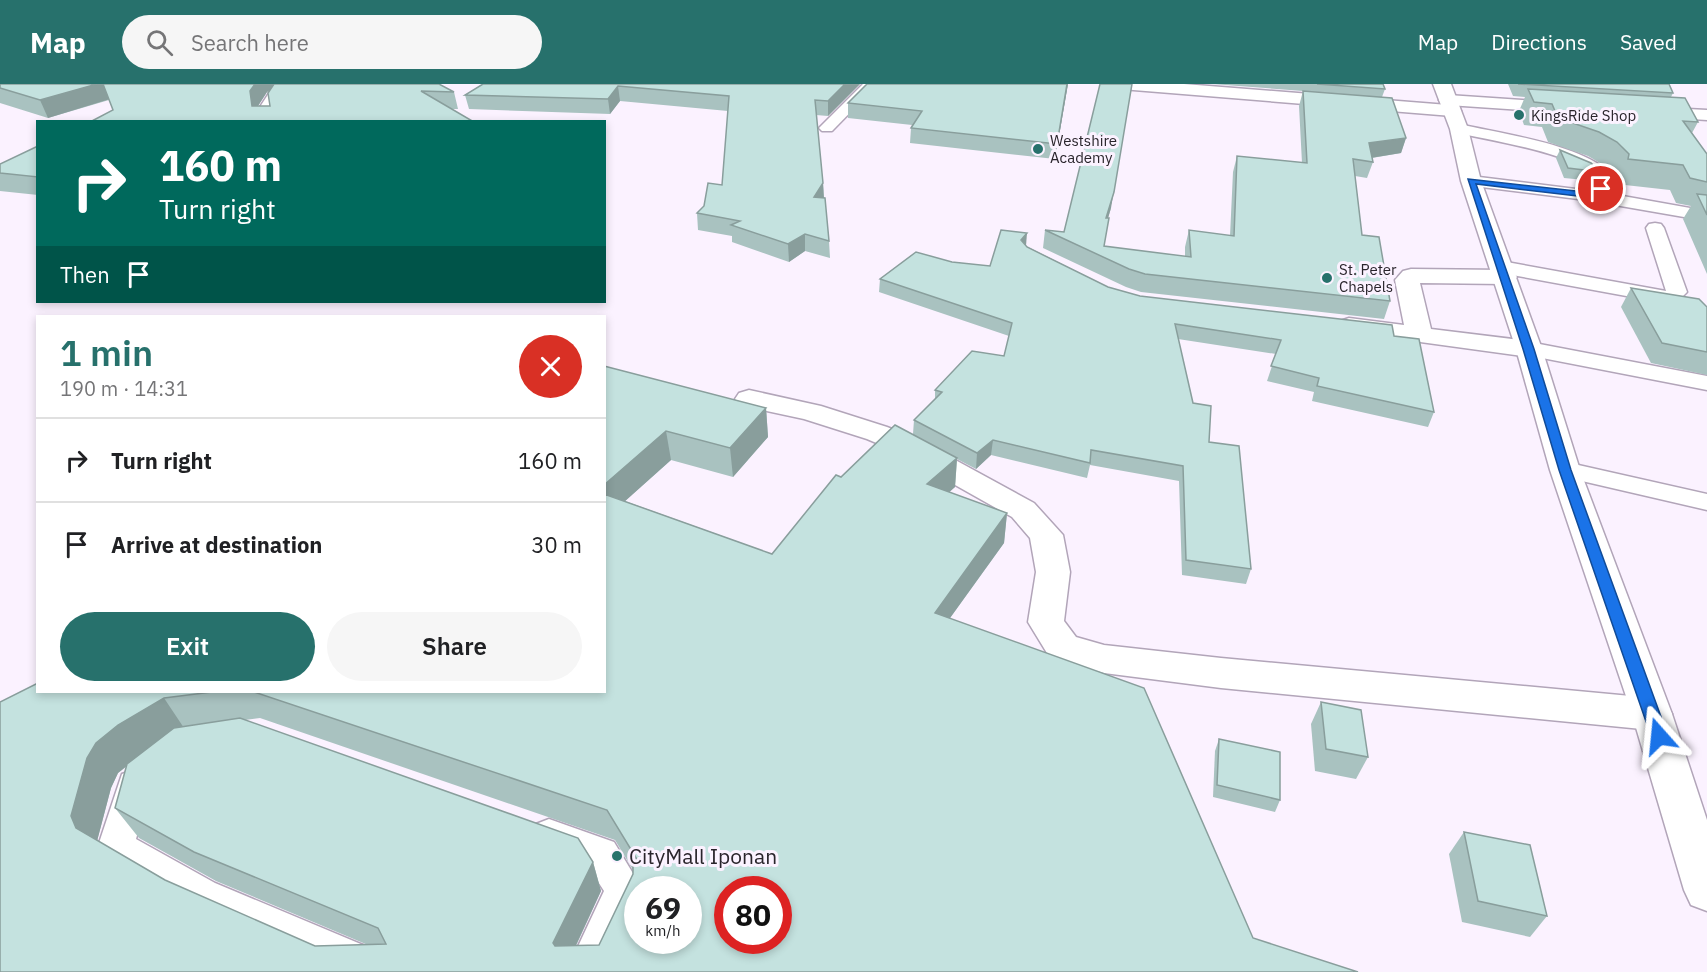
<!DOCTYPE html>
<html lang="en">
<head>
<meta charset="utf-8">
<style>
  :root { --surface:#fff; --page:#f6f6f6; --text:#202124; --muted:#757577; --line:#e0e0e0; --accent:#27716c }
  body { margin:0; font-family:"IBM Plex Sans",sans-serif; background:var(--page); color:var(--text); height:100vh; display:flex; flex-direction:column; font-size:22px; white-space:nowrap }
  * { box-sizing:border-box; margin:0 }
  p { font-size:20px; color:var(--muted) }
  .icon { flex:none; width:33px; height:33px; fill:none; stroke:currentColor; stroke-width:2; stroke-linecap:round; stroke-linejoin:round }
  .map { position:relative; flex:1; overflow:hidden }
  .drawer { position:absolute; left:36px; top:231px; width:570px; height:378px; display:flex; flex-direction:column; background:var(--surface); border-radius:0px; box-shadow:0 3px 9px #0003 }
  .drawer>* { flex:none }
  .top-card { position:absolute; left:36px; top:36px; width:570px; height:183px; border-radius:0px; box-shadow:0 3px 9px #0003; background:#00695c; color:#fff; overflow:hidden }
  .speed { position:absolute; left:624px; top:792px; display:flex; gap:12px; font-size:30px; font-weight:700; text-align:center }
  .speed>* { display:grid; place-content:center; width:78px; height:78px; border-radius:50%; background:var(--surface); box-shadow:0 3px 9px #0003; line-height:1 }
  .speed small { font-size:15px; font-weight:400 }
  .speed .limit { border:9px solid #d22; background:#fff; color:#111 }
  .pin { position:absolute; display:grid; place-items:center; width:51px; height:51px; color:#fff; margin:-26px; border:3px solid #fff; border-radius:50%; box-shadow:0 2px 6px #0007 }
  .me { position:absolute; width:66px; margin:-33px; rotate:342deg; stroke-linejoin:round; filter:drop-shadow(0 0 4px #0008) }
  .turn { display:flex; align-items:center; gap:21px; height:126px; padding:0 24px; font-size:27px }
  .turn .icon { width:78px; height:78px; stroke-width:2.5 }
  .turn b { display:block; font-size:42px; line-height:51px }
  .then { display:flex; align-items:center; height:57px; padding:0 24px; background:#0003; gap:12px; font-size:22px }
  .round { display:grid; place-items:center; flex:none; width:63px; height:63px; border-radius:32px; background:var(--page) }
  .head { display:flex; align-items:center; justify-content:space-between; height:102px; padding:0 24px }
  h1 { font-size:36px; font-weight:600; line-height:45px; color:var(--accent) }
  .cta { display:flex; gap:12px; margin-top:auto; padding:12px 24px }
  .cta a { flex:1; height:69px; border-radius:36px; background:var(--accent); color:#fff; font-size:24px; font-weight:600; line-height:69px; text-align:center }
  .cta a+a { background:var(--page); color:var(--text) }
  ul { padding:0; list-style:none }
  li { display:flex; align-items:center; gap:18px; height:84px; padding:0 24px; border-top:2px solid var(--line) }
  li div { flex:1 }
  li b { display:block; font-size:22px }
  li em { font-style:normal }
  header { display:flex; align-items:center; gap:36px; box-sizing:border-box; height:84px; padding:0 30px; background:var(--accent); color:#fff }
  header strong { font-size:28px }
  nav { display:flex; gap:33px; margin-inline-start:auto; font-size:21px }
  .search { width:420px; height:54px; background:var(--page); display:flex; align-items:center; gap:15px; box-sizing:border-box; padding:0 21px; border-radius:33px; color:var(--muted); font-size:22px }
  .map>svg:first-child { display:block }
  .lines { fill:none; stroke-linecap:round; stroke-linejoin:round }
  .lane-casing { stroke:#b2a5b9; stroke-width:3 }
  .street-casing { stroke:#b2a5b9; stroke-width:3 }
  .highway-casing { stroke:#b2a5b9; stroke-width:3 }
  .lane { fill:#fff; fill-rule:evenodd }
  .street { fill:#fff; fill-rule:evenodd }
  .highway { fill:#fff; fill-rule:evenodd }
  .wall { fill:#a9c2c0; fill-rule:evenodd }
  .shaded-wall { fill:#899e9c }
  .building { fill:#c4e2df; stroke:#899e9c; stroke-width:1.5; fill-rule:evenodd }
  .route { fill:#1a73e8; stroke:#114b97; stroke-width:1.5 }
  .poi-dot { fill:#27716c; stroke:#fbf2ff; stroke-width:2 }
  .labels { text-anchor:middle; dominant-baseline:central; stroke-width:6; stroke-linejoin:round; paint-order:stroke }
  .far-poi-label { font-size:15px; fill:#29242b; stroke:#fbf2ff; text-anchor:start }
  .near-poi-label { font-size:21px; fill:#29242b; stroke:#fbf2ff; text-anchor:start }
</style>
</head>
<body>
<header>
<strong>Map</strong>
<div class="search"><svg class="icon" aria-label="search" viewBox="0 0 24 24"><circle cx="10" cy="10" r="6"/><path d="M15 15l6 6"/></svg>Search here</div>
<nav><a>Map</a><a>Directions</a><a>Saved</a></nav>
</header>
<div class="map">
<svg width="1707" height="888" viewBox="0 0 1707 888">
  <rect width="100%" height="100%" fill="#fbf2ff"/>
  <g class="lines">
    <defs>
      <g id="lane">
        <polygon points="283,0 300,0 279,15 272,26 275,38 260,38 258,26 269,9"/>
        <polygon points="863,0 878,0 832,47 822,47 819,44"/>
        <path d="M1459 40C1501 50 1592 61 1616 96L1606 109 1707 127V137L1586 116 1465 101 1463 97 1471 92 1584 106 1595 101 1599 96C1576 68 1490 57 1454 48L1451 45Z"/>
        <polygon points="1655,139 1661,140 1664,144 1687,208 1677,218 1670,220 1501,189 1494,187 1491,183 1494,179 1501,177 1666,207 1646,144 1649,140"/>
        <polygon points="1529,258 1707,292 1707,306 1521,270 1518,265 1521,260"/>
        <polygon points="1565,378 1707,410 1707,426 1556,391 1552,386 1556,381"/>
        <polygon points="134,686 146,690 151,700 136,755 215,799 394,874 400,888 335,888 189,823 103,773 98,762 122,690"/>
        <polygon points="549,735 614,758 643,806 638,806 638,818 606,888 566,888 604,807 588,782 536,762 531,751 536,740"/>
      </g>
      <g id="street">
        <polygon points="1112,0 1184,0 1448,21 1442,20 1439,16 1442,12 1448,11 1566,19 1572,20 1575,24 1572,28 1566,29 1448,21 1458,23 1461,27 1458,31 1452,32 1121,5 1115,4"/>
        <polygon points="1650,23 1707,26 1707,36 1644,32 1641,28 1644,24"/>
        <polygon points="1411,185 1505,186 1513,188 1517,193 1513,198 1505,200 1420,199 1431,245 1529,257 1538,259 1542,265 1538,271 1529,273 1340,247 1336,242 1340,237 1349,234 1404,241 1395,196 1403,187"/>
        <polygon points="749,306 821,322 887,343 915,354 1034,419 1063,451 1070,488 1064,537 1076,553 1104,561 1221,574 1652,614 1666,619 1672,630 1666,641 1652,646 1221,604 1104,589 1050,574 1028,538 1036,488 1030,454 1012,433 893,366 867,355 804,335 739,321 735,315 739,309"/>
      </g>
      <polygon id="highway" points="1433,0 1451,0 1468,45 1481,97 1542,265 1580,386 1672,630 1707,736 1707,827 1691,821 1684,806 1632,630 1550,386 1516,265 1461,97 1450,45"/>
    </defs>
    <use href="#lane" class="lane-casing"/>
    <use href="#street" class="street-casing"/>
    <use href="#highway" class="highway-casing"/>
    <use href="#lane" class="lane"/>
    <use href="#street" class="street"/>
    <use href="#highway" class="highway"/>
  </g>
  <g class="wall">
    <path d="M0 0 454 8 458 25 113 26 109 16 48 34 0 19ZM271 5 270 22H258L267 8Z"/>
    <polygon points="483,0 860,0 828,32 816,31 823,99 824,114 829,157 830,174 805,167 789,178 732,158 732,152 698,146 697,129 704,122 722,101 728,27 620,17 610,30 469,25 465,11"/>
    <polygon points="867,0 1068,0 1055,75 910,59 911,44 912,41 848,34 848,19"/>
    <polygon points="1212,0 1383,0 1385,5 1382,13 1406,54 1401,69 1372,74 1373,78 1367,94 1355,92 1362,151 1390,217 1384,235 1141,208 1126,203 1043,164 1045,146 1064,148 1111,124 1108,134 1104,162 1185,173 1185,163 1189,146 1230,152 1233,88 1237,72 1302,79 1299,22 1303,7"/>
    <polygon points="1508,0 1669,0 1673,9 1671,13 1698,38 1692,49 1707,70 1707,190 1683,135 1691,122 1676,119 1670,106 1616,100 1618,94 1605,82 1588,72 1548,58 1542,43 1524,41 1519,27 1525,13 1513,12"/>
    <polygon points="38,62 38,111 0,107 0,80"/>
    <polygon points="1560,66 1600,88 1595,97 1564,94 1556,74"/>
    <path d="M1026 162 1108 203 1140 212 1394 252 1434 328 1428 343 1312 317 1314 308 1267 297 1276 270 1178 255 1193 319 1209 358 1251 485 1246 500 1182 491 1179 397 1090 381 1087 394 991 371 976 385 957 375 955 403 949 408 1007 429 1004 459 950 534 1253 854 0 888 38 608H604V282L766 324 768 353 733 393 671 376 625 417 772 470 841 393 913 350 914 336 935 315V306L1004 272 1009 252 879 208 880 195 952 178 990 182ZM260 634 615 756 633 786V790L599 861 576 862 601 807 593 778 245 636ZM126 683 115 724 139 754 216 797 368 861 315 862 165 796 97 757 111 704 118 689Z"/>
    <polygon points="1631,204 1707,223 1707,291 1651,279 1621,223"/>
    <polygon points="1321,618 1368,673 1356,695 1315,687 1311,640"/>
    <polygon points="1219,655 1280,716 1275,728 1213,713 1215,667"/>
    <polygon points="1464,748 1547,832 1530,853 1462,838 1449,770"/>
  </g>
  <g class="shaded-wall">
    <polygon points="97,0 103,0 110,15 48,34 40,16"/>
    <polygon points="255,0 279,0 267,8 256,25 252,22 250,7"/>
    <polygon points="845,0 860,0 828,32 828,17"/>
    <polygon points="1067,0 1068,0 1055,75 1057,60"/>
    <polygon points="1132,0 1111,124 1103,151 1106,134"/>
    <polygon points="618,2 620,17 610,30 608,15"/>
    <polygon points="1406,54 1401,69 1364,75 1369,59"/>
    <polygon points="823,99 824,116 814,113"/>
    <polygon points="1027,149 1026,162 1021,156"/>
    <polygon points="805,150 805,167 789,178 788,160"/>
    <polygon points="766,324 768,353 733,393 730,364"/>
    <polygon points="666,347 671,376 604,436 604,401"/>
    <polygon points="993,356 991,371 976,385 977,369"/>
    <polygon points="957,374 955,403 925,430 927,400"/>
    <polygon points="1007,429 1004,459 932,559 935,529"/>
    <polygon points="164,614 184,644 140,671 118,689 111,704 96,761 76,744 71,732 87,674 96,659 118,641"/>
    <polygon points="593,778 601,807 564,887 553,859"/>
  </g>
  <g class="building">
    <polygon points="0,0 97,0 40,16 0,4"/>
    <polygon points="103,0 255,0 250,7 252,22 270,22 268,9 274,0 439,0 454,8 421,7 474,38 90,38 113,26"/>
    <polygon points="483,0 845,0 828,17 815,16 823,99 814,113 825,114 829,157 805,150 788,160 731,141 740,137 697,129 704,122 708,99 722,101 729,12 618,2 608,15 465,11"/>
    <polygon points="867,0 1067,0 1057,60 911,44 922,27 848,19"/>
    <polygon points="1100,0 1132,0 1114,108 1106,134 1109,134 1104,162 1191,173 1189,146 1234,152 1237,72 1307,79 1303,7 1392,14 1406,54 1369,59 1373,78 1353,75 1362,151 1379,153 1390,217 1145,190 1129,185 1045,146 1064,148"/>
    <polygon points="1317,0 1383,0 1385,5"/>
    <polygon points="1518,0 1669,0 1673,9"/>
    <polygon points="1528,5 1685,14 1698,38 1683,37 1707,70 1707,98 1690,94 1683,81 1628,75 1629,70 1617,58 1599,48 1558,34 1552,20 1534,18"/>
    <polygon points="38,62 38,93 0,89 0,80"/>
    <polygon points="1560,66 1591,79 1600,88 1568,84"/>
    <polygon points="1697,110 1707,111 1707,131"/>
    <polygon points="1001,146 1027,149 1021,156 1027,163 1108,203 1140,212 1392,241 1394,252 1419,255 1434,328 1317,302 1319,294 1271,282 1281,256 1175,240 1193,319 1211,322 1209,358 1239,362 1251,485 1186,476 1183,382 1091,366 1090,379 993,356 977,369 914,336 942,308 935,306 972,267 1004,272 1012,239 880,195 916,168 952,178 990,182"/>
    <polygon points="1631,204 1699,215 1707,223 1707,268 1662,259"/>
    <polygon points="604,282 766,324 730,364 666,347 604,401"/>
    <path d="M895 341 957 374 927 400 1007 429 935 529 1144 604 1253 854 1358 888H0V618L38 599V608H212L164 614 118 641 96 659 87 674 71 732 76 744 165 796 315 862 386 860 378 844 194 768 115 724 127 680 174 644 240 634 578 754 593 778 553 859 555 862 599 861 633 790V779L638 777 607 726 254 608H604V410L772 470 836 391 841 393ZM638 806H688V856H638ZM728 806H778V856H728Z"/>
    <polygon points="1321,618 1361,626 1368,673 1326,665"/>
    <polygon points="1219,655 1280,668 1280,716 1217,701"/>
    <polygon points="1464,748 1530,761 1547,832 1478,817"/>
  </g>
  <polygon class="route" points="1468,95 1585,108 1601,102 1606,105 1586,113 1476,100 1534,265 1571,386 1668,652 1665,657 1659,659 1653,657 1651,652 1559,386 1523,265"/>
  <g class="poi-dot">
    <circle cx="1519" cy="31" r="6"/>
    <circle cx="1038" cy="65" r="6"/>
    <circle cx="1327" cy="194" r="6"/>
    <circle cx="617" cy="772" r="6"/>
  </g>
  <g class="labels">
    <g class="far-poi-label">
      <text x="1531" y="31">KingsRide Shop</text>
      <text x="1050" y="56">Westshire<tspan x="1050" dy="17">Academy</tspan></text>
      <text x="1339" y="185">St. Peter<tspan x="1339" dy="17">Chapels</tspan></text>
    </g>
    <g class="near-poi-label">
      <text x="629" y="772">CityMall Iponan</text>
    </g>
  </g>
</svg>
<div class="speed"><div>69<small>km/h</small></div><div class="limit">80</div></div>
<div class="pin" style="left:1601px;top:105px;background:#d93025"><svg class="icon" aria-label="arrive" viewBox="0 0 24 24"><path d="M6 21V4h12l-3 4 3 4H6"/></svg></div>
<svg class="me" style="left:1659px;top:652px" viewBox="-20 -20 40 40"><path d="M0-17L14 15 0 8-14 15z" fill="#1a73e8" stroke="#fff" stroke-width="4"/></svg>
<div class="top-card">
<div class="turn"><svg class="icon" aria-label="right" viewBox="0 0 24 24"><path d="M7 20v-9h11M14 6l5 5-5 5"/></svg><div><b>160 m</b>Turn right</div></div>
<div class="then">Then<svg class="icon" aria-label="arrive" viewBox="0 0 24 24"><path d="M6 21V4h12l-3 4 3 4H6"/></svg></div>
</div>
<section class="drawer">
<div class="head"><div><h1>1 min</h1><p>190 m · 14:31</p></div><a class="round" style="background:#d93025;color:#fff"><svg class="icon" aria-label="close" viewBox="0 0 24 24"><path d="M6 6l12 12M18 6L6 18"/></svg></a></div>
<ul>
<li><svg class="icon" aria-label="right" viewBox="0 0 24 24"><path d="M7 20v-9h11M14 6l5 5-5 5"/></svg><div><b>Turn right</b></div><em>160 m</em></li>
<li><svg class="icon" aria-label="arrive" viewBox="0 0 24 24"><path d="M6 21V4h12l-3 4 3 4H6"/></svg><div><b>Arrive at destination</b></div><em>30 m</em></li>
</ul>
<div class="cta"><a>Exit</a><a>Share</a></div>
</section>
</div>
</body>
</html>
